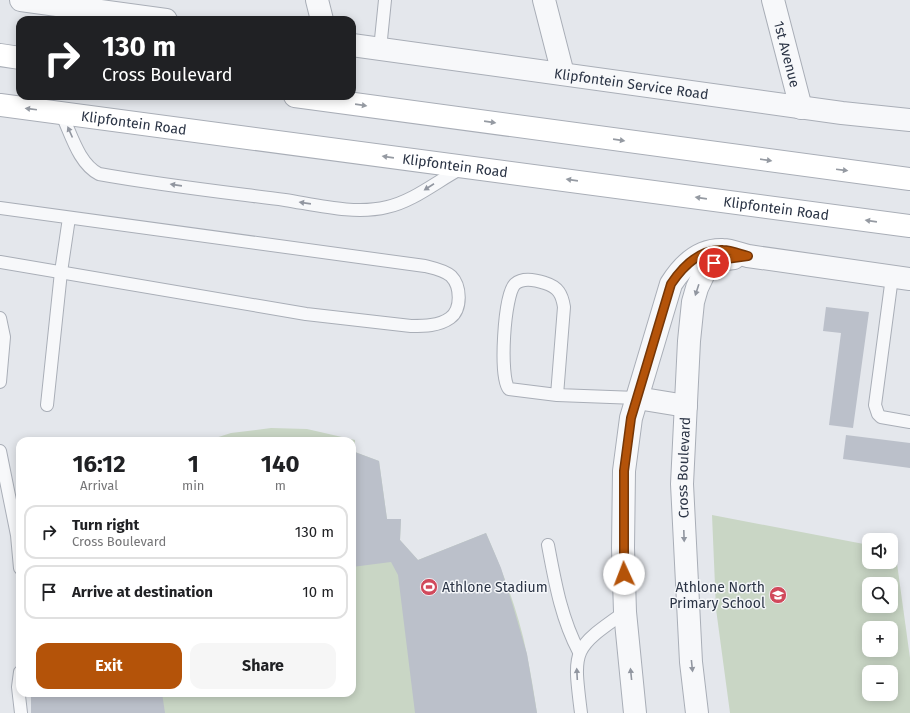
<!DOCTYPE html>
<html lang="en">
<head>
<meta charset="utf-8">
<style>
  :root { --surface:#fff; --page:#f6f6f6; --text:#202124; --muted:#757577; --line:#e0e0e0; --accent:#b45309 }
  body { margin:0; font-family:"Fira Sans",sans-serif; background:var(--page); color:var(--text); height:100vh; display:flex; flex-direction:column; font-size:15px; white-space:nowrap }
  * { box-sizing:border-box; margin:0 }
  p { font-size:13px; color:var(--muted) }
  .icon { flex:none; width:22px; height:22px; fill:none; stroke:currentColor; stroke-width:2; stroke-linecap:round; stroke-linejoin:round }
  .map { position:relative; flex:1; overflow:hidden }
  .details { position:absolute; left:16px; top:437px; width:340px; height:260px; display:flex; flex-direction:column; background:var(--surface); border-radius:12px; box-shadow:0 2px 10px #0003 }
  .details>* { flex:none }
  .hud { position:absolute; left:16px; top:16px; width:340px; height:84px; border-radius:12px; box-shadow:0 2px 10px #0003; background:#202124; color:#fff; overflow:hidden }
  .buttons { position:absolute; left:862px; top:533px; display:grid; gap:8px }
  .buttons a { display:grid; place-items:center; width:36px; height:36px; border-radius:8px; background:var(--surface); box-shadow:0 2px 10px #0003; font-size:20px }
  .pin { position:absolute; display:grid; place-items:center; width:34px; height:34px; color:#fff; margin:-17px; border:2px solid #fff; border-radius:50%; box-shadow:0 1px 4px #0007 }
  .me { position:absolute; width:44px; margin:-22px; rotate:358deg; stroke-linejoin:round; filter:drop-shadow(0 0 3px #0008) }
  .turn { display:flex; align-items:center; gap:14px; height:84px; padding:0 20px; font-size:18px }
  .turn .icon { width:52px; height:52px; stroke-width:2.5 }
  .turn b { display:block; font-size:28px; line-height:34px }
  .eta { display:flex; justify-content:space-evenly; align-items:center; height:68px; text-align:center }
  .eta b { font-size:24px; font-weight:700; line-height:28px }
  .button { display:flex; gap:8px; margin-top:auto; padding:8px 20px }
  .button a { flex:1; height:46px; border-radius:12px; background:var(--accent); color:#fff; font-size:16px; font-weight:700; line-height:46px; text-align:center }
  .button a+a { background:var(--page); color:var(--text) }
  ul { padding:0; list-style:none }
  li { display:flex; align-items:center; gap:12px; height:54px; margin:0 8px 6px; padding:0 12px; border:2px solid var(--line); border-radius:12px }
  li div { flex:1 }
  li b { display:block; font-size:15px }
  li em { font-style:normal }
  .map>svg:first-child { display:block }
  .green { fill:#c9d6c5; fill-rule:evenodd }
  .building { fill:#bbc0ca }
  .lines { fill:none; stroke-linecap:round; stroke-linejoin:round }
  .service-casing { stroke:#a9aeb7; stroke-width:14 }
  .minor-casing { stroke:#a9aeb7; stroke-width:24 }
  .tertiary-casing { stroke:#a9aeb7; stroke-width:24 }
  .secondary-casing { stroke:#a9aeb7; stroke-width:24 }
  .service { stroke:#f7f8fa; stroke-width:12 }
  .minor { stroke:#f7f8fa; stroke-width:22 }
  .tertiary { stroke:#f7f8fa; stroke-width:22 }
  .secondary { stroke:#fff; stroke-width:22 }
  .oneway { fill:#959aa2 }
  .oneway2 { fill:#9196a0 }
  .route-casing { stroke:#753606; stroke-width:10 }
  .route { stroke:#b45309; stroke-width:7 }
  .labels { text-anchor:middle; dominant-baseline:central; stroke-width:3; stroke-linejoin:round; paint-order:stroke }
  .street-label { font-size:14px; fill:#2b3445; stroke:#f4f6f9 }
  .poi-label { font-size:14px; fill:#2b3445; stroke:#f4f6f9; text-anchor:start }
</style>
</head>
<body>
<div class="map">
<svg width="910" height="713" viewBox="0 0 910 713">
  <rect width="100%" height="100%" fill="#e4e7ec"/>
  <g class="green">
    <path d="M271 428 307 429 355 440V452L379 461 387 519H401L400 540 418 560 486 533C503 572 519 613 527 655 531 674 534 694 537 713H32L31 693H352V441H206L231 433Z"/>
    <path d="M712 515 869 545V562H891V549H895L910 658V713H730L716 609ZM869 584H891V606H869ZM869 628H891V650H869ZM869 672H891V694H869Z"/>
  </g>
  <g class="building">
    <polygon points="826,307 869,312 853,428 829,425 841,333 823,331"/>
    <polygon points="846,435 910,443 910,468 843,459"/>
    <polygon points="352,451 379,461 387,519 401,519 400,540 418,560 486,533 501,568 513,606 527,654 537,713 415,713 398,575 391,562 352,567"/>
    <polygon points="31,693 162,693 165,713 31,713"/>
  </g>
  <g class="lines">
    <defs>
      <g id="service">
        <polyline points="380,49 385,0"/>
        <path d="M61 113C71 133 78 163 99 174 160 185 223 192 285 200 317 205 355 215 387 207 414 201 437 181 462 168"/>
        <path d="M0 208 425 266C433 268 444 270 451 276 461 286 462 309 450 318 439 326 424 326 411 326L306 314 0 262"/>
        <polyline points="892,277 875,405 878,414 881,417 910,422"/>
        <polyline points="0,318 4,337 0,382"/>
        <path d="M557 395 564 307C562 294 558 287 545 283 536 280 523 277 515 284 504 295 499 377 509 389L557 395 637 398"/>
        <polyline points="47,405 61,272 69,218"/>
        <polyline points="0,451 17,535 20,568"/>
        <path d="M548 545C555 582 561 618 579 652"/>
        <polyline points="20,672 18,687 21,713"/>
        <path d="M581 713C573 649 572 649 625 612"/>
      </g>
      <g id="minor">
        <polyline points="317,0 322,20"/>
        <polyline points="544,0 563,74"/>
        <path id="s1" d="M773 0 801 108"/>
        <polyline points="637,398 686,406"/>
        <path d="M635 713 625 612 623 548 624 471 631 418 671 284C683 265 700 249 723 250 731 250 740 254 748 256L910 279"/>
        <path id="s2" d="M697 713 691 662 682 484 689 341 693 302 697 288 705 271 714 263 726 259 734 258"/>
      </g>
      <g id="tertiary">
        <polyline points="21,0 166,20"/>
        <path id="s3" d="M352 45 842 113 910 120"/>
      </g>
      <g id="secondary">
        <polyline points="0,55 20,58"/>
        <polyline points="295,96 910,179"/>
        <path id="s4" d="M0 105 910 226"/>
      </g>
    </defs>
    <use href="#service" class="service-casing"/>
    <use href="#minor" class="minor-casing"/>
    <use href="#tertiary" class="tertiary-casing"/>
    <use href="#secondary" class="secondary-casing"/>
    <use href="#service" class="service"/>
    <use href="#minor" class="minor"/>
    <use href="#tertiary" class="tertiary"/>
    <use href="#secondary" class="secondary"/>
  </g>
  <defs><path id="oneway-solid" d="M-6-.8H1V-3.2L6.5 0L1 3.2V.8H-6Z"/></defs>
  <g class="oneway">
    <use href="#oneway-solid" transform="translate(361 105) rotate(8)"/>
    <use href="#oneway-solid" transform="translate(31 109) rotate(-173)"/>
    <use href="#oneway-solid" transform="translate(490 122) rotate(8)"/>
    <use href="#oneway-solid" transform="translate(619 140) rotate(8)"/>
    <use href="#oneway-solid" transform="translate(388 157) rotate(-172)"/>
    <use href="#oneway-solid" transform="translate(766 160) rotate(8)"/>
    <use href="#oneway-solid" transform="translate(842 170) rotate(7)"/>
    <use href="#oneway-solid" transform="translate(572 180) rotate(-172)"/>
    <use href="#oneway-solid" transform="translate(701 198) rotate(-172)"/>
    <use href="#oneway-solid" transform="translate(871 221) rotate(-172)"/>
  </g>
  <g class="oneway2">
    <use href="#oneway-solid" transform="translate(70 132) rotate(-114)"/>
    <use href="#oneway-solid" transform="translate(176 185) rotate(-172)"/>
    <use href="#oneway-solid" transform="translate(429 187) rotate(147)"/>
    <use href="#oneway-solid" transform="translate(305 203) rotate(-172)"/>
    <use href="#oneway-solid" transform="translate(697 290) rotate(108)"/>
    <use href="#oneway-solid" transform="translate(684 536) rotate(88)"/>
    <use href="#oneway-solid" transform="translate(692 666) rotate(84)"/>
    <use href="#oneway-solid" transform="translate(577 674) rotate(-93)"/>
    <use href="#oneway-solid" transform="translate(631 674) rotate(-96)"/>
  </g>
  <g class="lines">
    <defs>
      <path id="route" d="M624 574V471L631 418 671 284C683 266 700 249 723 250 731 250 740 254 748 256L726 259 714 263"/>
    </defs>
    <use href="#route" class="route-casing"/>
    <use href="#route" class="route"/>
  </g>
  <defs>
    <symbol id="stadium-disc" viewBox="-11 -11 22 22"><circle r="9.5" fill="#d1495b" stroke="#f4f6f9"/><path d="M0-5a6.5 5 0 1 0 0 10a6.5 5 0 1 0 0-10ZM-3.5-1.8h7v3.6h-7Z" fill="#fff"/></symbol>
    <symbol id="school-disc" viewBox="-11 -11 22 22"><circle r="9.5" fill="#d1495b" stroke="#f4f6f9"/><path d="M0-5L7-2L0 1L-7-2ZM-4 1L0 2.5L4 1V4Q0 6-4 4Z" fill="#fff"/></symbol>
  </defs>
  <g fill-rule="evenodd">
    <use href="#stadium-disc" x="419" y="577" width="20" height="20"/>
    <use href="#school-disc" x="768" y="585" width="20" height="20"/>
  </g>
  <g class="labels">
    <g class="street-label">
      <text stroke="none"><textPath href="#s1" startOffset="56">1st Avenue</textPath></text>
      <text stroke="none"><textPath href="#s3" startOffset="282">Klipfontein Service Road</textPath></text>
      <text stroke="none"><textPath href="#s4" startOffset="135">Klipfontein Road</textPath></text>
      <text stroke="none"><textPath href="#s4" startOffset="459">Klipfontein Road</textPath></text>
      <text stroke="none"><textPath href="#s4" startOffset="783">Klipfontein Road</textPath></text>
      <text stroke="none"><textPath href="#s2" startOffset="246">Cross Boulevard</textPath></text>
    </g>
    <g class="poi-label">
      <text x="442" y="587">Athlone Stadium</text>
      <text x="765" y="587" text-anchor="end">Athlone North<tspan x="765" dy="16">Primary School</tspan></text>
    </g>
  </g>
</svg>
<div class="buttons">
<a><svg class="icon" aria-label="sound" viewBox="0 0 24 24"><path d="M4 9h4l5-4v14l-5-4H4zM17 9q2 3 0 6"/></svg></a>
<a><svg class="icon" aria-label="search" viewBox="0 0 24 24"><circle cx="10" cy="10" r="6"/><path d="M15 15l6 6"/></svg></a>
<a>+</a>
<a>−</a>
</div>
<div class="pin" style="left:714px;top:263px;background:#d93025"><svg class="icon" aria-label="arrive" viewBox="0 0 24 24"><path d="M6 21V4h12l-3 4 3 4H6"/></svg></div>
<svg class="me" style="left:624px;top:574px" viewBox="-20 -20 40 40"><circle r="19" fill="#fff"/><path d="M0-13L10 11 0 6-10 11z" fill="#b45309"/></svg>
<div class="hud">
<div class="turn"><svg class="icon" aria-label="right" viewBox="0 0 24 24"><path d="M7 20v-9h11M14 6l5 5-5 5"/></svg><div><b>130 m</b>Cross Boulevard</div></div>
</div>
<section class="details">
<div class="eta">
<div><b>16:12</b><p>Arrival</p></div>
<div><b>1</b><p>min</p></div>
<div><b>140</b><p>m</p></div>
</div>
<ul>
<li><svg class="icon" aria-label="right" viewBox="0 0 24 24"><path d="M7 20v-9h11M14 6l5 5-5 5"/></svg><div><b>Turn right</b><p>Cross Boulevard</p></div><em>130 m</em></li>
<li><svg class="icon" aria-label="arrive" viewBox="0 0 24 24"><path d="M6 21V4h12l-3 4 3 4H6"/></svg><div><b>Arrive at destination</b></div><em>10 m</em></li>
</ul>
<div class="button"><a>Exit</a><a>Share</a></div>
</section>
</div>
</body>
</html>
